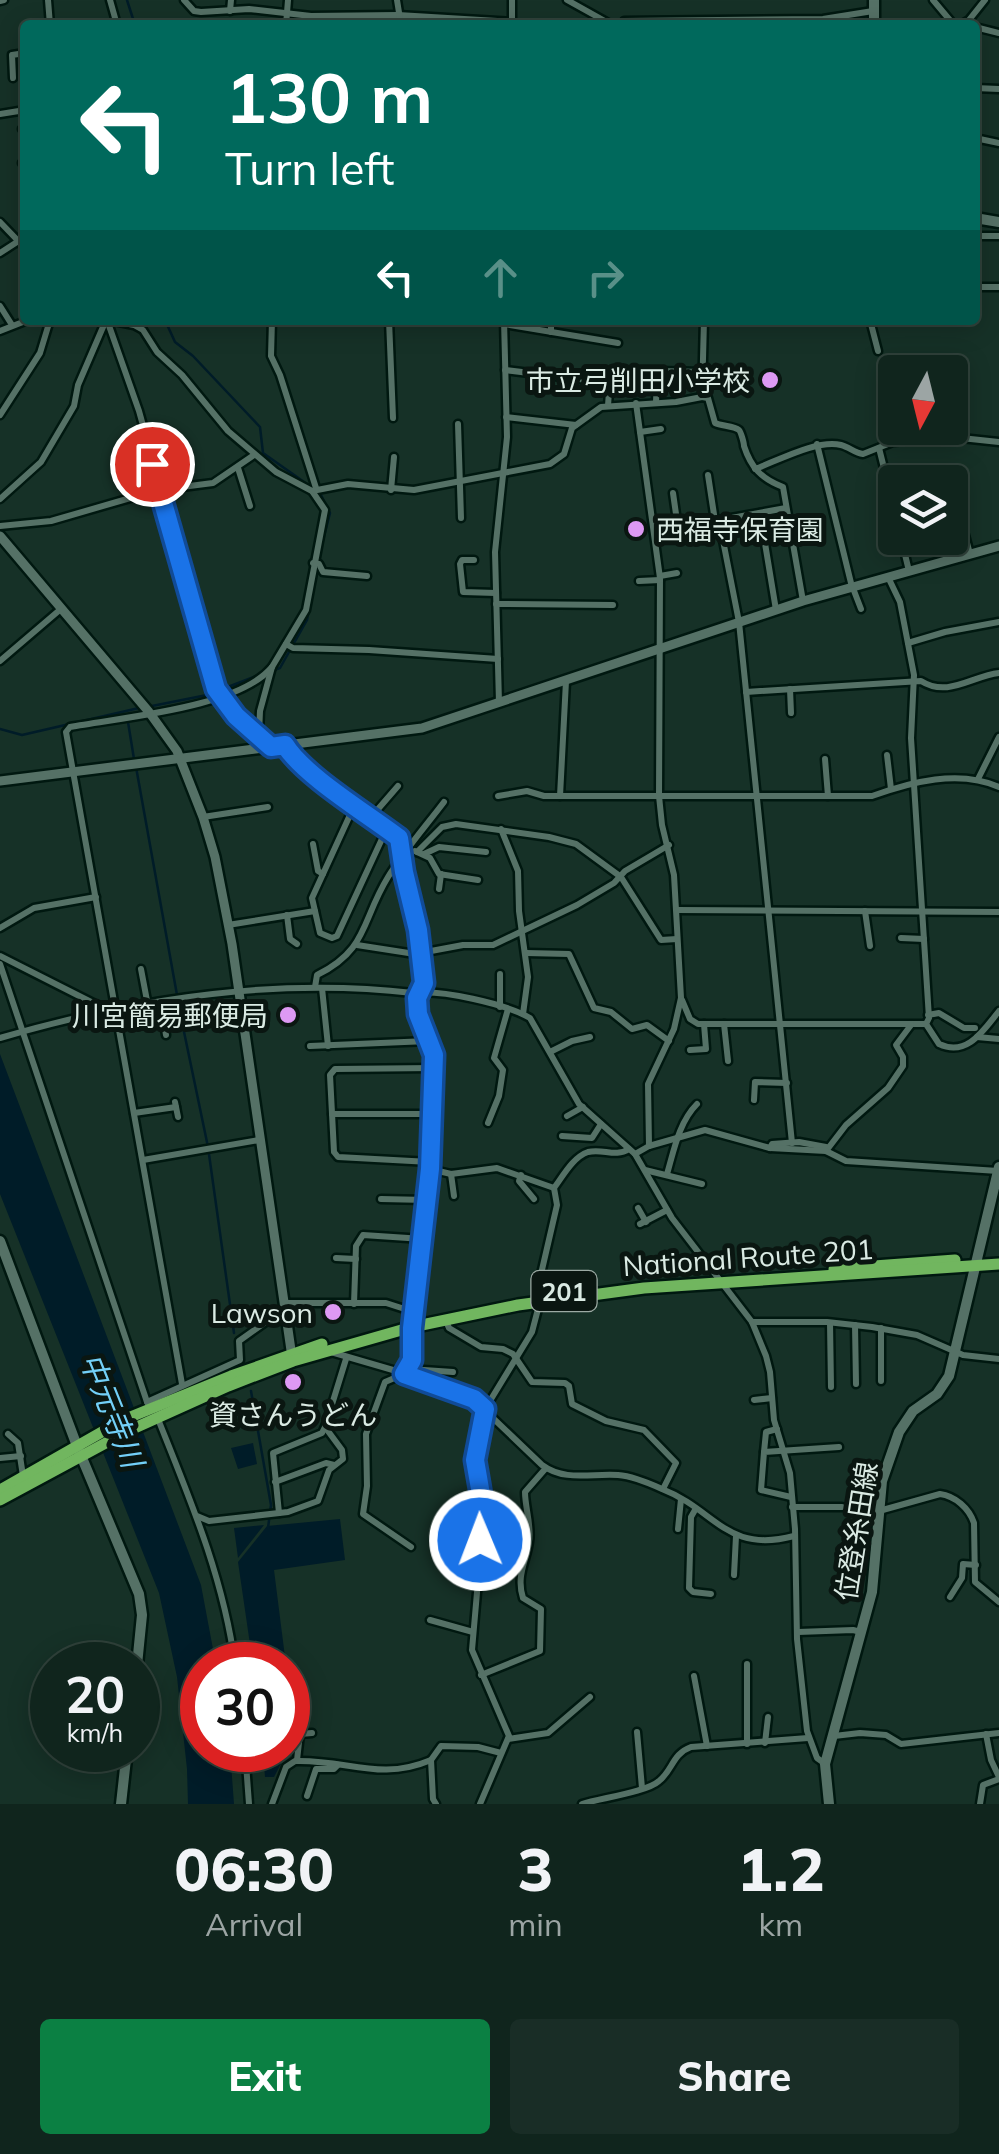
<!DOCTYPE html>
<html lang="en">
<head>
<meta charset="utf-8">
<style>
  :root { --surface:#10251d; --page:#192d26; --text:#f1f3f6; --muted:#9ca5a4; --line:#30423b; --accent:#0b8043 }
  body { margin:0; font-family:Mulish,"Noto Sans JP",sans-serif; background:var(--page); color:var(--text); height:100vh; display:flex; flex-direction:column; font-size:38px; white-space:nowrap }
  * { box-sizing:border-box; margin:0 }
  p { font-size:32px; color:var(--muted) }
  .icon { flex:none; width:55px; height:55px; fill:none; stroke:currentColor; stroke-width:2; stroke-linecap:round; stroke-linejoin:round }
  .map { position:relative; height:1804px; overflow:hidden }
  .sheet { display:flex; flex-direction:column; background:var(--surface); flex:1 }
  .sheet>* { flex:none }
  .top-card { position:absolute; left:20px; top:20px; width:960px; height:305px; border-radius:10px; box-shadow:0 5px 25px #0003,0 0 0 2px var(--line); background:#00695c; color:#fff; overflow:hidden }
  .needle { width:65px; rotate:187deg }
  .fabs { position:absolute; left:878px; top:355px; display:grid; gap:20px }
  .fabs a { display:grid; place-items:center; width:90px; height:90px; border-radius:10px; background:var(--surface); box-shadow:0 5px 25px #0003,0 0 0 2px var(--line); font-size:50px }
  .speed { position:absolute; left:30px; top:1642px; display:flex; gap:20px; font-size:50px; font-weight:700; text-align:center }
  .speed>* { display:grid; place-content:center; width:130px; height:130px; border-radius:50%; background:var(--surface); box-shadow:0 5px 25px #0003,0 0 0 2px var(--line); line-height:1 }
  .speed small { font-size:25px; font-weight:400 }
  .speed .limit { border:15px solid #d22; background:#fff; color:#111 }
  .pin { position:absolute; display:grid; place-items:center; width:85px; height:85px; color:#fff; margin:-42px; border:5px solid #fff; border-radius:50%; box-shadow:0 2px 10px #0007 }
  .me { position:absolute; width:110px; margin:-55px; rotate:359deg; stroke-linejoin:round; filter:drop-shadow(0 0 8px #0008) }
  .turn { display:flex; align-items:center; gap:35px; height:210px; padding:0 40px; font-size:45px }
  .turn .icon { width:130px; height:130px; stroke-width:2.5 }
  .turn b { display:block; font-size:70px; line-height:85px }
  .lanes { display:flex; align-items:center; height:95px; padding:0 40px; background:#0003; justify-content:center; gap:50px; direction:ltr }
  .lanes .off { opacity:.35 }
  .eta { display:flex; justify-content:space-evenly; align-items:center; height:170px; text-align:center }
  .eta b { font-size:60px; font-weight:800; line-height:70px }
  .cta { display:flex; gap:20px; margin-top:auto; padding:20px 40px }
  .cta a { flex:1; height:115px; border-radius:10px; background:var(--accent); color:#fff; font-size:40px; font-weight:800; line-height:115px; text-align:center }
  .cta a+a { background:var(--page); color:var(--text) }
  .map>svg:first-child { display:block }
  .water { fill:#001c28 }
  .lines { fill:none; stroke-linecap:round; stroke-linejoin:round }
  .stream { stroke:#001c28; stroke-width:2.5 }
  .minor-casing { stroke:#001810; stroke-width:11 }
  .tertiary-casing { stroke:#001810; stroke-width:14 }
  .secondary-casing { stroke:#001810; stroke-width:15 }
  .trunk-casing { stroke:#001810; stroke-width:16 }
  .minor { stroke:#557166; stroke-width:6 }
  .tertiary { stroke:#557166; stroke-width:9 }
  .secondary { stroke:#557166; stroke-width:10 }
  .trunk { stroke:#71b65f; stroke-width:11 }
  .route-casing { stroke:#114b97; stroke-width:25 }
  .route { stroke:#1a73e8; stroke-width:18 }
  .poi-dot { fill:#dd99f3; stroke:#0a1611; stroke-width:4 }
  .labels { text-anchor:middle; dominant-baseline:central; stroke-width:10; stroke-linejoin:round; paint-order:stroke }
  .shield { fill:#0a1611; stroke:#9caaa4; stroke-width:2.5 }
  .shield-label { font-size:25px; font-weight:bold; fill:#daeae3 }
  .poi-label { font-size:28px; fill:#daeae3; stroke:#0a1611; text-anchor:end }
  .street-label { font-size:28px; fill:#daeae3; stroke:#0a1611 }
  .water-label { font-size:30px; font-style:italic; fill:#73d0f8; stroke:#0a1611 }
</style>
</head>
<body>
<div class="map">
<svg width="999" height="1804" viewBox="0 0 999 1804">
  <rect width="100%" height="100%" fill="#163127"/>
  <g class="water">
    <polygon points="0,1054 201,1585 216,1665 202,1665 202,1750 230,1750 234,1804 188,1804 187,1769 177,1677 159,1593 0,1194"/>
    <polygon points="253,1443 257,1464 238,1469 231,1448"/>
    <polygon points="340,1519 345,1560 274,1570 286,1665 253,1665 238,1562 267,1526"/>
    <polygon points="264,1525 238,1558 234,1528"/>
    <polygon points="283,1750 286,1754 274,1777 265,1777 263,1752"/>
  </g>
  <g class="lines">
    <g class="stream">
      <polyline points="127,0 135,25"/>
      <polyline points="165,320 175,342 193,356 260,427 263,453 314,489"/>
      <polyline points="319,556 330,513 320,493"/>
      <polyline points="271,671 280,668 307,620 310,603"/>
      <polyline points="147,707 207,695 259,675"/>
      <polyline points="128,722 134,759"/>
      <polyline points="0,729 22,735 139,708"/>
      <polyline points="136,767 177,995"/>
      <polyline points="178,1003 208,1147 234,1333"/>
      <polyline points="251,1391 271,1505 268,1528"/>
    </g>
    <defs>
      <g id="minor">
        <polyline points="48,0 50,25"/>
        <polyline points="110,0 117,25"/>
        <polyline points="184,0 194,11 201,12 249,9 311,16 398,15 512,22"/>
        <polyline points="397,0 401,25"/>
        <polyline points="567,0 612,25"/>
        <polyline points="933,0 954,25"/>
        <polyline points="0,1 4,0"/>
        <polyline points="230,11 231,0"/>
        <polyline points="512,24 512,0"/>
        <polyline points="286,25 288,0"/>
        <polyline points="624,25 624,21 823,19 873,11"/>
        <polyline points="960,25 969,20 985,0"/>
        <polyline points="975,27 999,33"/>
        <polyline points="13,78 12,55 25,53"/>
        <polyline points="975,88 999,89"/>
        <polyline points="0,114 25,110"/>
        <polyline points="22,129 25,129"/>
        <polyline points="975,138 999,143"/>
        <polyline points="22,163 25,163"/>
        <polyline points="0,222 25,248"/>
        <polyline points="975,236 999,236"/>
        <polyline points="0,253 17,242"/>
        <polyline points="975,287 999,287"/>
        <polyline points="0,306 12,325"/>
        <polyline points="107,320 139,411 216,689 237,717 271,746"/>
        <polyline points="109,320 134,325 143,330 157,352 182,375 228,431 276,472 312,491 325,510 306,610 272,667 260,711 259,733"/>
        <polyline points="272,320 271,356 280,375 316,488"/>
        <polyline points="389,320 393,418"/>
        <path d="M704 320 702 397 708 398 715 423C721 426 734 426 739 430 741 432 744 443 744 446 751 468 762 479 783 487L803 601"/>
        <polyline points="870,320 878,351"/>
        <polyline points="504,324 618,343"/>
        <polyline points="0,331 28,320"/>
        <polyline points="551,332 551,320"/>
        <polyline points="505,370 604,382 609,391 608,406"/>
        <polyline points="636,403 660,578 659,796 662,825 674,875 681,998 674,1029 648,1084 649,1146"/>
        <polyline points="656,403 657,371 703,372"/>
        <polyline points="0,415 40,353 50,320"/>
        <polyline points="506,417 576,425"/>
        <polyline points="458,424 461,518"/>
        <polyline points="640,432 661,429"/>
        <polyline points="817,444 851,583 861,609"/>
        <polyline points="879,448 895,512"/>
        <polyline points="238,468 250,506"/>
        <path d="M755 469C779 460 818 439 841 445 849 447 855 453 863 454L893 442 952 437 999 442"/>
        <polyline points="708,475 715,521"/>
        <polyline points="391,490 394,457"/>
        <polyline points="312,491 348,484 414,490 550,464 564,454 572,428 601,407 676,402 702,397"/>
        <polyline points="673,493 678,528"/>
        <polyline points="950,495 963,556"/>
        <polyline points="0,499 41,462 74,406 78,385 106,320"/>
        <polyline points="760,513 776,610"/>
        <polyline points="719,520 739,622 792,1143"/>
        <polyline points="962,524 970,554"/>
        <polyline points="0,526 51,521 158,490 213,483 254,455"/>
        <polyline points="654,532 786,508"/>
        <polyline points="901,538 909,571"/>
        <polyline points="474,560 462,560 460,564 463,592 496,593"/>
        <polyline points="313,563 319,564 323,572 367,576"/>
        <polyline points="660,576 677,573"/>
        <path d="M888 577 900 602 914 675 911 738 929 1018 926 1024 939 1044C967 1057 983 1031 999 1011"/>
        <polyline points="639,581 660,580"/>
        <polyline points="496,604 613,605"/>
        <polyline points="908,643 945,632 999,622"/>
        <polyline points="286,644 293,648 369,650 498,659"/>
        <polyline points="0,661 62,608"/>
        <polyline points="790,689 791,713"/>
        <path d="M746 692 921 681C948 698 972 676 999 673"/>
        <polyline points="499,703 495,552 507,437 504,320"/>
        <path d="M285 745C303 775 369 814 399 838L421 955 424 983 417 999 418 1014 434 1055V1077L430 1169 412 1327V1360L404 1374 385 1382 366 1434 367 1486 363 1514 411 1547"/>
        <polyline points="887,755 891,789"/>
        <polyline points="825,759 828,796"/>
        <polyline points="978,779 999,737"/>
        <path d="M498 796 527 791 544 796H872C911 782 959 769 999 787"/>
        <polyline points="560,796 566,681"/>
        <polyline points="355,804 312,898 320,933 332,938 337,936 387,828"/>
        <polyline points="372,816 398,786"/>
        <polyline points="203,817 268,807"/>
        <polyline points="501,829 518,871 519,911 528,977 523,1014"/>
        <polyline points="313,844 318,871 323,874"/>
        <polyline points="415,851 430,858 439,874 478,880"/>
        <polyline points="417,852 442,827 456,824 549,837 576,844 621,877 661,940 677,939"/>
        <polyline points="424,854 439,847 486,852"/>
        <polyline points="439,889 441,874"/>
        <polyline points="677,910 999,912"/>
        <polyline points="865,911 870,946"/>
        <polyline points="287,915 290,939 297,944"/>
        <polyline points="228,925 315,911"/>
        <polyline points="0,928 34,908 96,897"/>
        <polyline points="901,938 924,939"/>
        <polyline points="357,945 415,954 463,945 493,945 577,905 614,883 625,871 669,845"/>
        <polyline points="526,953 569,954 594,1008 611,1012 632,1029 647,1025 669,1041"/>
        <polyline points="0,956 103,1008 105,1013"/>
        <polyline points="0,964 147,1402 152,1408"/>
        <polyline points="141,969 148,1006"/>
        <polyline points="500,974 500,1007"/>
        <path d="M315 987 317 975C368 950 361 921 388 877 404 851 425 827 444 802"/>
        <polyline points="322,988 328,1046"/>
        <polyline points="682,1000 690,1019 698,1024 926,1024"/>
        <polyline points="161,1004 166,1035"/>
        <polyline points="928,1015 939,1013 964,1028 975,1028"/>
        <polyline points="724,1024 728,1061"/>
        <polyline points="977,1037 999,1039"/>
        <path d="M0 1038C133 999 275 977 413 993 440 989 506 1004 530 1018L579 1104 635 1154 672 1218 752 1322 766 1356 770 1372 774 1420 790 1473 795 1529 797 1639 807 1731 817 1758 824 1763"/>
        <polyline points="310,1046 428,1041"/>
        <polyline points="690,1050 706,1049 704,1024"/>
        <polyline points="550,1052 572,1041 590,1037"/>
        <polyline points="754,1100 755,1082 787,1083"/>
        <polyline points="175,1102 178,1117"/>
        <polyline points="134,1113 176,1107"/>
        <polyline points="332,1114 431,1114"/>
        <polyline points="567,1116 583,1107"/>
        <polyline points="488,1123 499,1096 503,1070 494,1058 508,1009"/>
        <polyline points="562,1136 592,1138 601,1124"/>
        <polyline points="770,1148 772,1144 799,1142 826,1147"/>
        <polyline points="826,1151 846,1125 888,1088 903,1066 903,1057 896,1045 911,1025"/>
        <polyline points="635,1154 649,1146 705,1130 770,1148 826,1151 846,1161 998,1171"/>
        <polyline points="143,1160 259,1140"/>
        <polyline points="430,1162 338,1157 334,1152 330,1075 335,1069 434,1068"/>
        <polyline points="430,1169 451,1174 497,1168 554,1188"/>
        <polyline points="645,1170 702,1184"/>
        <polyline points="451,1174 454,1196"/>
        <path d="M667 1174C674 1150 679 1122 697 1104"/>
        <polyline points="521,1175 519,1181 534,1199"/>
        <polyline points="381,1199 427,1200"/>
        <polyline points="638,1208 646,1222"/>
        <polyline points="640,1224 667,1210"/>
        <polyline points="336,1258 356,1259"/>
        <path d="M538 1287 557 1205 554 1188C563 1176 573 1157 588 1152 603 1148 615 1158 629 1149"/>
        <polyline points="284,1303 386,1303 414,1312"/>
        <polyline points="354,1304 356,1246 363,1235 423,1239"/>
        <polyline points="446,1321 449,1328 481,1347 503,1349 513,1354 532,1382 565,1383 569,1386 572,1404 606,1421 644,1430 676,1463 663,1489"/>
        <polyline points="752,1322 827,1322 872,1327 917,1335 963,1355 999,1359"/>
        <polyline points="830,1323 831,1387"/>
        <polyline points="855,1325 856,1384"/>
        <path d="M331 1352 417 1377 473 1399 542 1465C565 1482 592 1473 618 1475 632 1476 649 1483 662 1489 716 1510 726 1554 794 1536"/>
        <polyline points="409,1369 453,1372"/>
        <polyline points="881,1381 881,1328"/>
        <path d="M182 1384 66 732 70 727C123 717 238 708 272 667"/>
        <polyline points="754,1400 772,1398"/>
        <polyline points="147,1402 240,1360 239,1341 284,1309"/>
        <path d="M158 1419C190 1499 224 1579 235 1665"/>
        <polyline points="8,1434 18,1443 23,1476"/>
        <polyline points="764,1452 766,1432 777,1429"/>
        <polyline points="0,1458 21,1456"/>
        <polyline points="275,1482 326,1463 334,1465"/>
        <polyline points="791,1497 761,1490 764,1452 839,1447"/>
        <polyline points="792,1507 842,1507"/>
        <polyline points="695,1510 691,1517 689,1588 693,1592 711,1594"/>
        <path d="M879 1511 940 1494C955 1496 969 1508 974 1523L975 1582 999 1602"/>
        <polyline points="279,1513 273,1453 322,1433 325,1427"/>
        <polyline points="197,1516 209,1521 288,1512 318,1501 329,1470 343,1459 342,1450 325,1427 346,1359"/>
        <polyline points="678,1529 681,1499"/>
        <polyline points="734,1575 736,1536"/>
        <polyline points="950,1597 962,1578 963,1564 976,1565"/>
        <polyline points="430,1620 473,1632"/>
        <polyline points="798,1632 853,1630 861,1632"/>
        <polyline points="747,1664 747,1744"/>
        <path d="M481 1675 540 1651 541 1609 523 1598C516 1576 526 1562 529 1542 532 1527 525 1508 525 1492L546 1468"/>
        <polyline points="694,1676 707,1746"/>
        <polyline points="637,1732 642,1788"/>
        <polyline points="986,1734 991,1760 999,1777"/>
        <polyline points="834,1736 860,1733 886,1735 901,1744 999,1733"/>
        <polyline points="508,1739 548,1733 590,1697"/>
        <polyline points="765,1743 768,1717"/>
        <polyline points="245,1750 249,1804"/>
        <polyline points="297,1760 300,1734 312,1733"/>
        <polyline points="307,1796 316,1769 334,1769 338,1765"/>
        <path d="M272 1804 286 1767 295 1761C347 1759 379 1782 431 1760"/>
        <polyline points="436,1804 433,1799 431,1760 441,1746 478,1747 501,1753"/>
        <polyline points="480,1804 509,1736 472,1650 484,1512 475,1459 485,1409 532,1332 538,1309"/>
        <path d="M582 1804C601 1798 647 1792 659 1781 673 1770 672 1754 691 1747L808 1738"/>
        <polyline points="980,1804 983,1785 999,1779"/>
      </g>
      <g id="tertiary">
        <polyline points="0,536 149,712 177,751 203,817 215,857 232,944 292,1357"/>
        <polyline points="0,781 422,728 803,601 999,546"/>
      </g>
      <g id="secondary">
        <polyline points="874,0 874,25"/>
        <polyline points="975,218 999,222"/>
        <polyline points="0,1241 77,1446 139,1594 142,1615 137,1665"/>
        <polyline points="121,1804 127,1750"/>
        <polyline points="829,1804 825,1764 872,1592 882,1481 899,1432 913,1411 937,1394 949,1376 999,1167"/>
      </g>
      <g id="trunk">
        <polyline points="834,1269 955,1260"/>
        <polyline points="0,1490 123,1420 231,1376 322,1344"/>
        <polyline points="0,1500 128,1431 228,1386 293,1361 412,1327 518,1305 644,1288 999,1264"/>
      </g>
    </defs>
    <use href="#minor" class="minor-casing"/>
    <use href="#tertiary" class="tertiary-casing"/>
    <use href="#secondary" class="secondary-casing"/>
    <use href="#trunk" class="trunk-casing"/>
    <use href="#minor" class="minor"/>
    <use href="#tertiary" class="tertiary"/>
    <use href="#secondary" class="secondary"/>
    <use href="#trunk" class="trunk"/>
  </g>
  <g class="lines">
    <defs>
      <path id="route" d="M152 464 216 689 236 716 271 747 285 745C303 775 369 815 399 838L404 872 418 930 424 983 417 998 418 1014 434 1055 430 1169 412 1328V1360L404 1374 474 1399 485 1409 475 1460 484 1512 480 1540"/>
    </defs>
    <use href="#route" class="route-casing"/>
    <use href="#route" class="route"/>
  </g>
  <g class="poi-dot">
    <circle cx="770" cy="380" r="10"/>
    <circle cx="636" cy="529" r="10"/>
    <circle cx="288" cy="1015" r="10"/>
    <circle cx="333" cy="1312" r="10"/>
    <circle cx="293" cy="1382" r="10"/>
  </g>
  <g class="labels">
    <rect class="shield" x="531.5" y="1271" width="65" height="40" rx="8"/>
    <g class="shield-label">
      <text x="564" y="1291">201</text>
    </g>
    <g class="poi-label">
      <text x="750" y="380">市立弓削田小学校</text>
      <text x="656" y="529" text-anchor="start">西福寺保育園</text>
      <text x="268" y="1015">川宮簡易郵便局</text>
      <text x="313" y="1312">Lawson</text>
      <text x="293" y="1414" text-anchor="middle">資さんうどん</text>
    </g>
    <g class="street-label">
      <text transform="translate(748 1257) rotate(-4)">National Route 201</text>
      <text transform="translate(856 1531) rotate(-81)">位登糸田線</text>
    </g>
    <g class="water-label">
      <text transform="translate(112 1410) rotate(68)">中元寺川</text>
    </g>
  </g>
</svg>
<div class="fabs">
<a><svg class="needle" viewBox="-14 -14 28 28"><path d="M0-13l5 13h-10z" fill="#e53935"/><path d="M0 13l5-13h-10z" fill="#9ca5a4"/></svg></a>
<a><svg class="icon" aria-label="layers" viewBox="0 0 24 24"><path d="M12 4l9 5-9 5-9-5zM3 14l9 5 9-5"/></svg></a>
</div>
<div class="speed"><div>20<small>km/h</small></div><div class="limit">30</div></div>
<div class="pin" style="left:152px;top:464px;background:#d93025"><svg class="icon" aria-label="arrive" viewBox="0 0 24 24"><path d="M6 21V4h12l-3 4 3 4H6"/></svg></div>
<svg class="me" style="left:480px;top:1540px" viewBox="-20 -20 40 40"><circle r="17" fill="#1a73e8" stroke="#fff" stroke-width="3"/><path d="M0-11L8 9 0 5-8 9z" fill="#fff"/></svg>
<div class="top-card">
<div class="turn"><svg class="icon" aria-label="left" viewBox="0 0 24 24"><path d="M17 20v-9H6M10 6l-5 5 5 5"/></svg><div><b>130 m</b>Turn left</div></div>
<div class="lanes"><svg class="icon" aria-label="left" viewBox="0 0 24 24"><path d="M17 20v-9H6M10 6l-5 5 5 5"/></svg><svg class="icon off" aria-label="ahead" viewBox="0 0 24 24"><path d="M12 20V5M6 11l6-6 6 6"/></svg><svg class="icon off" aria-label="right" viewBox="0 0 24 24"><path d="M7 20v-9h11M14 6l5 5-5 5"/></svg></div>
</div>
</div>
<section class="sheet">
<div class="eta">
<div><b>06:30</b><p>Arrival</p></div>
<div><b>3</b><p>min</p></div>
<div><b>1.2</b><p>km</p></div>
</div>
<div class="cta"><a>Exit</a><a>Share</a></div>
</section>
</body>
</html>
